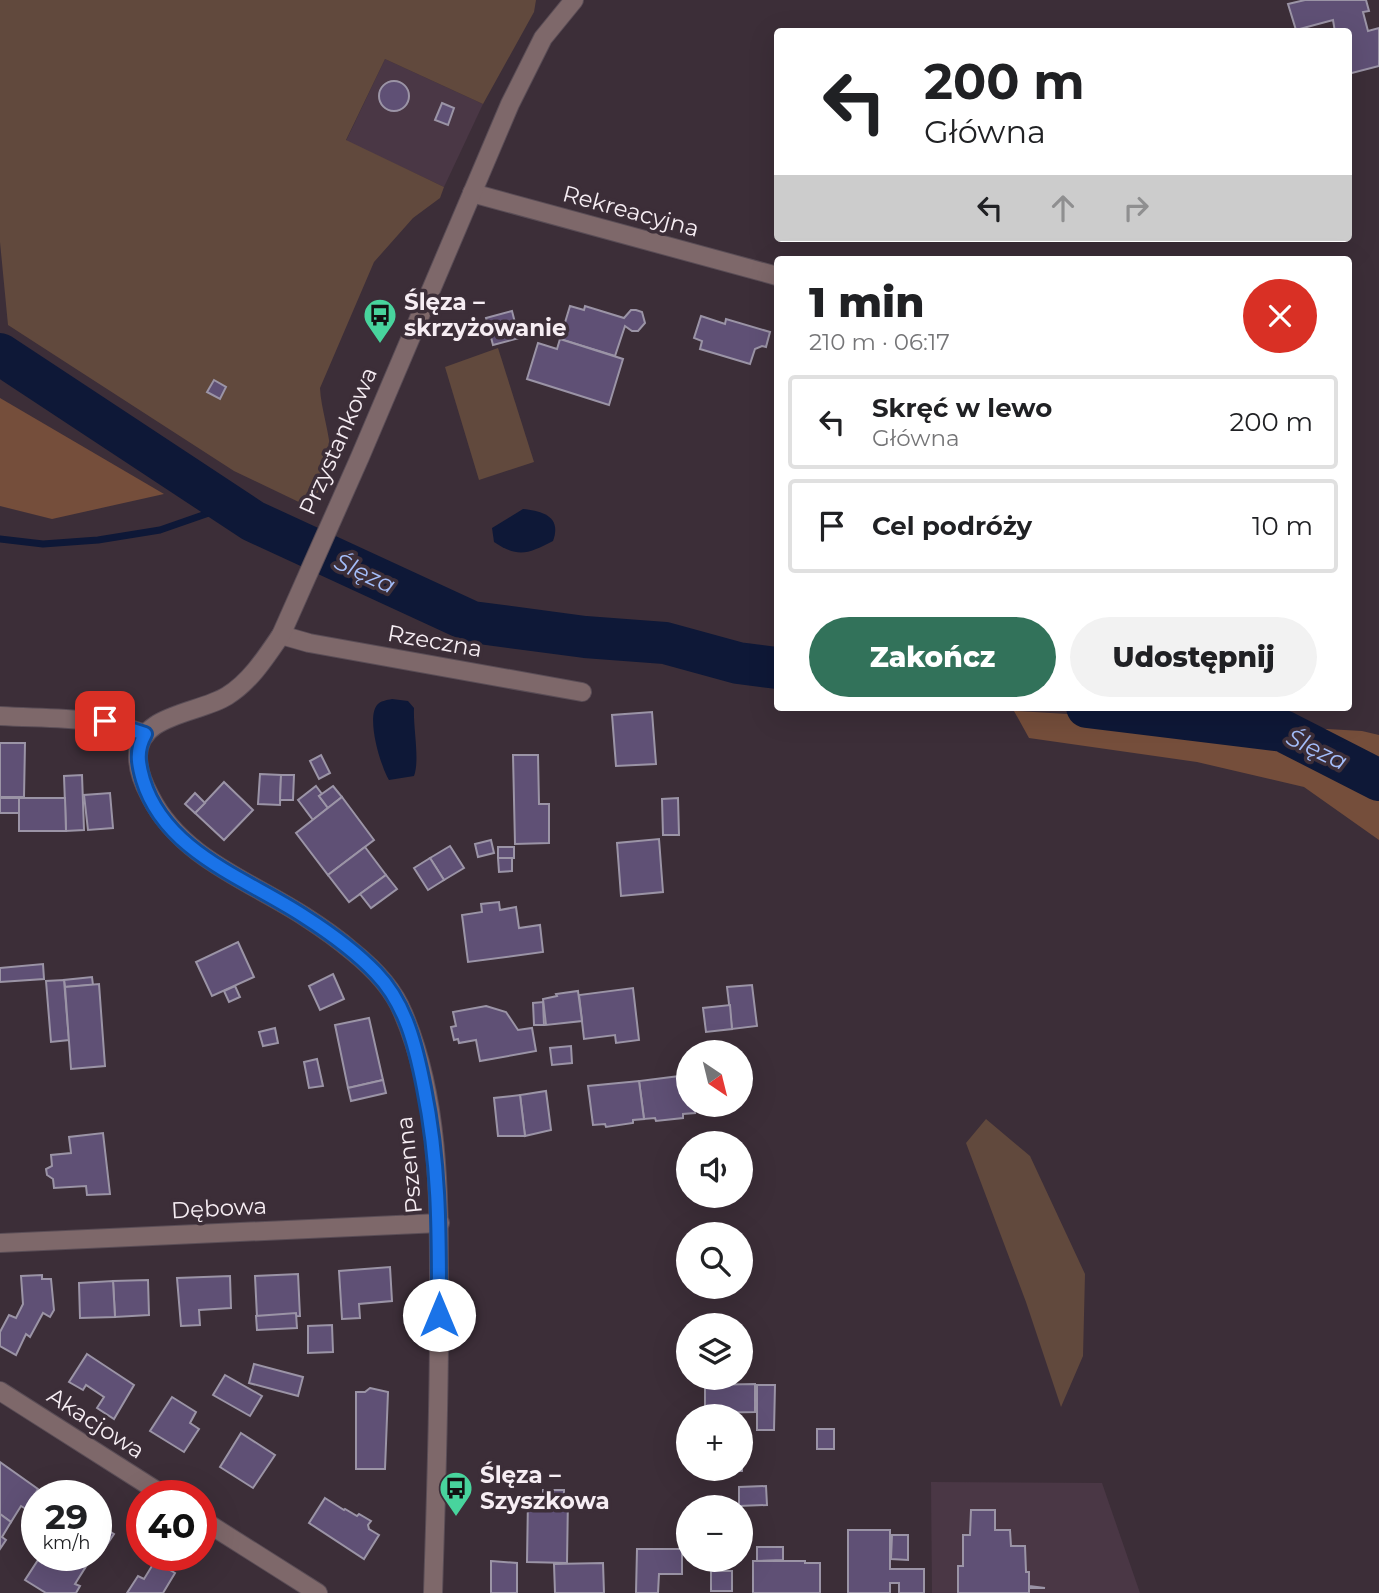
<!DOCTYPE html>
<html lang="pl">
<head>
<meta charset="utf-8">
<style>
  :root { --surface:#fff; --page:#f2f2f2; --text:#202124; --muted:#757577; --line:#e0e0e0; --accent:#32725a }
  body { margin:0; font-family:Montserrat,sans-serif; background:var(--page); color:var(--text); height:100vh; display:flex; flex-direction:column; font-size:26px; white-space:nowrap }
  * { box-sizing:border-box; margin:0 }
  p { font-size:23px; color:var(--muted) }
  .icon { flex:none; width:38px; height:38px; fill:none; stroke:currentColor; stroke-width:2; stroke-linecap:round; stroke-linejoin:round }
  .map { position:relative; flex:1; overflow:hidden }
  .details { position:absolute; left:774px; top:256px; width:578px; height:455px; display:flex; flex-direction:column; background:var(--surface); border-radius:7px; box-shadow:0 7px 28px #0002 }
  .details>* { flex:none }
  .hud { position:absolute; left:774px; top:28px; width:578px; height:214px; border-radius:7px; box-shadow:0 7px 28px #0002; background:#fff; color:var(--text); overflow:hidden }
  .needle { width:46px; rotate:145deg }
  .controls { position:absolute; left:676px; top:1040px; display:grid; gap:14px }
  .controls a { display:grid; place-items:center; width:77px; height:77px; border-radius:50%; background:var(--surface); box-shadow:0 7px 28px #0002; font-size:35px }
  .speed { position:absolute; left:21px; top:1480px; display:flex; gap:14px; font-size:35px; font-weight:700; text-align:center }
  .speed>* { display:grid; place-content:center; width:91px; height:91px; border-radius:50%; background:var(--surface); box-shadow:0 7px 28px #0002; line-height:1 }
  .speed small { font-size:18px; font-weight:400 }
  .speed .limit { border:10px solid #d22; background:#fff; color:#111 }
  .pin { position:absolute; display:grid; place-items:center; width:60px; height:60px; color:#fff; margin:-30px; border-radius:14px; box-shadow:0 4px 10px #0006 }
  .me { position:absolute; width:77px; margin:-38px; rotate:0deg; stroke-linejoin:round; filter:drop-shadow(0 0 5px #0008) }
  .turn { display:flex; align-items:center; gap:24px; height:147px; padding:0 35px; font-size:32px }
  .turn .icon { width:91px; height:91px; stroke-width:2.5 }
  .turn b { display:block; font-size:49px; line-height:60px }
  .lanes { display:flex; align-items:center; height:66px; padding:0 35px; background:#0003; justify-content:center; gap:35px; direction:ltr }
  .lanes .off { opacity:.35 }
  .round { display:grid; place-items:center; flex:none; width:74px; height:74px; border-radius:37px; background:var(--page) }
  .headline { display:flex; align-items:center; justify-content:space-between; height:119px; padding:0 35px }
  h1 { font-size:42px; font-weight:800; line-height:52px }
  .primary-button { display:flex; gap:14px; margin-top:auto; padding:14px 35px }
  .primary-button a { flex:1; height:80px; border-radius:42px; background:var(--accent); color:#fff; font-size:28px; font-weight:800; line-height:80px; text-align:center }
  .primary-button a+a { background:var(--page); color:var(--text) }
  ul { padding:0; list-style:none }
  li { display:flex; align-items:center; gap:21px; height:94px; margin:0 14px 10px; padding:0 21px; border:4px solid var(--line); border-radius:7px }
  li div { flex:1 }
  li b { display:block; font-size:26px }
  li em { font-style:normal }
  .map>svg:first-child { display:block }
  .built { fill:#4a3745 }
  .green { fill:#61493d }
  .forest { fill:#754e3b }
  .water { fill:#0e1837 }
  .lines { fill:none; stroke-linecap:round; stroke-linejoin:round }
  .stream { stroke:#0e1837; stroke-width:7 }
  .river { stroke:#0e1837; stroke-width:42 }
  .building { fill:#5f5075; stroke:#9b94a6; stroke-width:2 }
  .minor-casing { stroke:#5a4d56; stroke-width:20 }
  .tertiary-casing { stroke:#5a4d56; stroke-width:20 }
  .minor { stroke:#7e686a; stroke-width:18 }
  .tertiary { stroke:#7e686a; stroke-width:18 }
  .route-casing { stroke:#114b97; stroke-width:18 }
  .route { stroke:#1a73e8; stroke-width:12 }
  .labels { text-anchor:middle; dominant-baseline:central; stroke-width:7; stroke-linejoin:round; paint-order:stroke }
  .street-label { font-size:23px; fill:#f6edf3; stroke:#3c2e38 }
  .poi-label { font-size:23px; font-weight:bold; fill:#f6edf3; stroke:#3c2e38; text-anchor:start }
  .water-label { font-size:24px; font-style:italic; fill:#a4bdf9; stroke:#3c2e38 }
</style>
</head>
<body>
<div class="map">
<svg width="1379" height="1593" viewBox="0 0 1379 1593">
  <rect width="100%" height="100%" fill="#3c2e38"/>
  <g class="built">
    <polygon points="385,59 483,104 444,187 346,141"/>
    <polygon points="931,1482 1102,1483 1140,1593 932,1593"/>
  </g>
  <g class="green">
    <path d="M0 0H536L534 12 483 104 385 59 346 140 444 187 440 198 413 218 374 262 320 388C321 417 341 460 324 486 319 493 309 499 303 504L234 471 8 325 0 242Z"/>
    <polygon points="498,348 534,462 479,480 445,367"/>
    <polygon points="986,1119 1030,1156 1085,1274 1083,1356 1061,1407 1026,1302 966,1143"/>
  </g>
  <g class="forest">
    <polygon points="0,398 164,494 52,519 0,506"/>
    <polygon points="1014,711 1362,731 1379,735 1379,840 1304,787 1197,762 1029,738"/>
  </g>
  <g class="water">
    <path d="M523 509C542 511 562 516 553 541 528 554 518 558 494 542L492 528Z"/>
    <path d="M392 699 408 701 414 708C413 728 420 760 414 776L389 780C381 767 366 719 377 705 380 701 387 700 392 699Z"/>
  </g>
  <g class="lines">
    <polyline class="stream" points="0,539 43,544 98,540 160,530 229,506"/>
    <g class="river">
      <polyline points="0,354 253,521 472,622 585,637 665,643 738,663 777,668"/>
      <polyline points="1087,707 1283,731 1379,780"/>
    </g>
  </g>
  <g class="building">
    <polygon points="1305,0 1366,0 1369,11 1363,12 1368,31 1379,28 1379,66 1348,74 1348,32 1335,32 1333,20 1296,30 1288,4"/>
    <circle cx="394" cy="96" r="15"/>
    <polygon points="442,103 454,108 448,125 435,120"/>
    <polygon points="570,306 584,310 585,306 624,318 631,310 636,310 642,312 645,323 638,331 632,331 625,326 615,356 560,339"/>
    <polygon points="512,311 519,338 493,345 486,318"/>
    <polygon points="701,316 725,324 726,319 770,332 766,347 762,346 755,349 750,364 700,349 702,341 694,338"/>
    <polygon points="560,339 623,359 609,405 527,379 538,343 557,349"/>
    <polygon points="214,380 226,387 220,399 207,392"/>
    <polygon points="652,712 656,764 616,766 612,715"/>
    <polygon points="0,743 25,743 24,797 0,797"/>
    <polygon points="321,755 330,773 319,779 310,761"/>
    <polygon points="513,755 538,755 539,804 549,804 549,843 515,844"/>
    <polygon points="260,774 281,775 280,805 258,804"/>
    <polygon points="82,775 84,830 66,831 64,776"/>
    <polygon points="281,775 294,775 293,800 280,800"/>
    <polygon points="224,782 253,810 224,840 195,813"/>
    <polygon points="316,786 322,794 319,796 328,808 313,820 298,800"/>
    <polygon points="333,786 342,797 328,808 319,796"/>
    <polygon points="110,793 113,828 88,830 84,795"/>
    <polygon points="195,793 205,803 195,813 185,804"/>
    <polygon points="342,797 374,840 328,875 296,833"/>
    <rect x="0" y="798" width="19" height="15"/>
    <polygon points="19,798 65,798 66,831 19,831"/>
    <polygon points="678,798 679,835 663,835 662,799"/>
    <polygon points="659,839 663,892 621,896 617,843"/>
    <polygon points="491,840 494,853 478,857 475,844"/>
    <polygon points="450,846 464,868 444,880 430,858"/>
    <polygon points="365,847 386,875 349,902 328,875"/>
    <rect x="498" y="847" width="16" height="11"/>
    <polygon points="430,858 444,880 428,890 414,868"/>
    <polygon points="498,858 512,858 512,871 499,872"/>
    <polygon points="386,875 397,889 371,908 360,894"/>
    <polygon points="499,902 500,910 516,907 519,928 540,925 543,952 468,962 462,915 482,912 481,904"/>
    <polygon points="238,942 254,977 212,996 196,962"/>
    <polygon points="43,964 44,979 0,982 0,968"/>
    <polygon points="333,974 344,999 320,1010 309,986"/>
    <polygon points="92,977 93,985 65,987 64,980"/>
    <polygon points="64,980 69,1040 51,1042 46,981"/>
    <polygon points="99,984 105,1066 71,1069 65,987"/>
    <polygon points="752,985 757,1026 732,1029 727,987"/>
    <polygon points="235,986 240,997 229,1002 224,991"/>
    <polygon points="633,988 639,1040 616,1043 615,1035 584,1039 579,995"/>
    <polygon points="578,991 582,1021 546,1025 543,999 557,996 556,994"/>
    <polygon points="543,1002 544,1025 534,1025 533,1003"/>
    <polygon points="730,1005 732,1029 706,1032 703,1008"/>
    <polygon points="486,1006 506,1012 518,1030 532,1028 536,1051 480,1061 476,1040 459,1043 458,1039 454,1040 451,1027 456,1026 453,1012"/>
    <polygon points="369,1018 383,1080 348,1088 335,1025"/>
    <polygon points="275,1028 278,1043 263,1046 259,1032"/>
    <polygon points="571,1046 572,1063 552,1065 550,1048"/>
    <polygon points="317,1059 323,1086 309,1088 304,1062"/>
    <polygon points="688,1075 688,1104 694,1104 695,1113 683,1114 683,1118 656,1121 655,1118 644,1119 639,1081"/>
    <polygon points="383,1080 386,1093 351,1101 348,1088"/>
    <polygon points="639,1081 644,1119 633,1120 633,1123 606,1127 605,1124 593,1125 588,1086"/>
    <polygon points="546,1091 551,1130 525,1136 520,1095"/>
    <polygon points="520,1095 525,1136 498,1136 494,1098"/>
    <polygon points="103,1133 110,1194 87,1195 86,1186 54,1188 53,1179 47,1175 46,1169 52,1166 51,1155 71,1153 69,1137"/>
    <polygon points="390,1267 392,1301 359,1304 360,1318 342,1319 339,1271"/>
    <polygon points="298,1274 300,1316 257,1317 255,1276"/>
    <polygon points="42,1275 42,1279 51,1279 54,1310 50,1317 43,1313 30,1337 26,1334 16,1355 0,1346 0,1332 9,1315 16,1318 23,1304 21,1276"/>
    <polygon points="230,1276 231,1308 199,1310 200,1325 181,1326 177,1278"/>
    <polygon points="148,1280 149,1315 115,1317 113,1281"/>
    <polygon points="113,1281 115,1317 80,1318 79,1283"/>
    <polygon points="296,1313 297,1328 257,1330 256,1316"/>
    <polygon points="332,1325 333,1352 308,1353 308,1326"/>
    <polygon points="87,1354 134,1385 114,1419 97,1408 104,1397 86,1385 83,1390 69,1382"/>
    <polygon points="254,1364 303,1377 298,1396 249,1383"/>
    <polygon points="225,1375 262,1396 250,1416 213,1395"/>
    <polygon points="755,1384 755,1412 705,1413 705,1385"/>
    <polygon points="757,1385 775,1385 774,1430 757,1430"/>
    <polygon points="370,1388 388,1392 385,1469 356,1469 356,1392 365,1392"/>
    <polygon points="172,1397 196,1412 190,1423 199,1429 184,1452 150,1431"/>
    <rect x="817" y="1429" width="17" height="20"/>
    <polygon points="241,1433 275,1455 253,1488 220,1467"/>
    <polygon points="740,1442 743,1442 742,1471 713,1471 713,1468 740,1468"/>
    <polygon points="0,1462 38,1489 26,1509 21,1506 11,1522 0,1514"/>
    <polygon points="766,1486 767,1505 739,1506 739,1487"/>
    <polygon points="543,1490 564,1490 564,1497 568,1497 567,1563 527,1562 528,1498 543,1498"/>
    <polygon points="325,1498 344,1510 345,1509 357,1516 359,1514 371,1521 368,1525 369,1529 379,1535 364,1559 309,1523"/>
    <polygon points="971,1510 995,1510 995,1530 1010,1530 1011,1546 1025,1546 1026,1572 1029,1572 1029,1586 1045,1588 1029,1588 1029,1593 958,1593 958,1566 963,1566 963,1535 970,1535"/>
    <polygon points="0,1514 11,1522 2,1537 6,1540 0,1549"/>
    <polygon points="96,1523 114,1534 100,1555 96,1553"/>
    <polygon points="848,1530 890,1530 890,1569 924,1569 924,1593 899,1593 899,1583 890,1583 890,1593 848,1593"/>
    <polygon points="892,1535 908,1535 908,1560 891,1559"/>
    <polygon points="757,1547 783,1547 783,1560 757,1561"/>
    <polygon points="637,1549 682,1549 682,1574 659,1574 658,1593 636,1593"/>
    <polygon points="47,1556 65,1556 85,1568 75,1584 80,1586 76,1593 46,1593 25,1580 38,1560 42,1563"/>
    <polygon points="65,1556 93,1556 85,1568"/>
    <polygon points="155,1561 175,1573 163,1593 127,1593 138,1576 144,1579"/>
    <polygon points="491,1561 517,1563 517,1593 491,1593"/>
    <polygon points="753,1561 805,1561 805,1563 820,1563 820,1593 753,1593"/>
    <polygon points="603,1563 604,1593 555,1593 554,1564"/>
    <rect x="711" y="1571" width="21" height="20"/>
  </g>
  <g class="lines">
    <defs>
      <g id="minor">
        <polyline points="472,193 777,276"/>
        <polyline points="281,635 309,643 582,692"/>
        <path d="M0 716C52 719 96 716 145 734"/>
        <polyline points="0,1243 440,1223"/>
        <polyline points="0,1391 165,1496"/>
        <polyline points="201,1519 318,1593"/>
      </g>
      <path id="tertiary" d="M433 1593C436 1492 440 1390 439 1289 439 1198 440 1099 403 1013 393 988 372 967 352 951 337 938 321 927 304 916 250 881 181 858 150 796 144 785 138 771 138 757 137 714 198 714 227 696 250 682 266 657 281 635L360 457 510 104 543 38 574 0"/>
    </defs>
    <use href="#minor" class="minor-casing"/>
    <use href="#tertiary" class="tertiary-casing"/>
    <use href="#minor" class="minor"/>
    <use href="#tertiary" class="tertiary"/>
  </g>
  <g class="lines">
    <defs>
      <path id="route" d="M105 721 145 734C136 750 138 763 143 780 165 853 248 879 305 917 330 933 355 951 376 973 406 1004 416 1047 424 1088 440 1167 439 1236 439 1315"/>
    </defs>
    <use href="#route" class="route-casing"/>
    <use href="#route" class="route"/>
  </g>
  <defs>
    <symbol id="bus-pin" viewBox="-11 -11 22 30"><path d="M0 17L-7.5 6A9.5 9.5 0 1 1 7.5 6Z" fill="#48d49d" stroke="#3c2e38"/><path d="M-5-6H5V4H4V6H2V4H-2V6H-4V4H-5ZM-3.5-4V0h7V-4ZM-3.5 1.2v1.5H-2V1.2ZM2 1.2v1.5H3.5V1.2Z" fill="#111"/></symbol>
  </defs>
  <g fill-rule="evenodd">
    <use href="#bus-pin" x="361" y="296" width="38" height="52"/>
    <use href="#bus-pin" x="437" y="1469" width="38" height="52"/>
  </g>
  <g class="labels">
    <g class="street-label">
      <text transform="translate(631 211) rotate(15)">Rekreacyjna</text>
      <text transform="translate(338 441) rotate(-66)">Przystankowa</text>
      <text transform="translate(435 641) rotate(10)">Rzeczna</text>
      <text transform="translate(409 1165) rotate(-96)">Pszenna</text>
      <text transform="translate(219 1208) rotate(-3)">Dębowa</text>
      <text transform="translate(96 1423) rotate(33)">Akacjowa</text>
    </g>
    <g class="poi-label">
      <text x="404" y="302">Ślęza –<tspan x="404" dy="26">skrzyżowanie</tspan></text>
      <text x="480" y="1475">Ślęza –<tspan x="480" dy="26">Szyszkowa</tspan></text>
    </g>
    <g class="water-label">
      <text transform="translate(365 573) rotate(25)">Ślęza</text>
      <text transform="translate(1317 749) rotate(26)">Ślęza</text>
    </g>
  </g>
</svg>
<div class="controls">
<a><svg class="needle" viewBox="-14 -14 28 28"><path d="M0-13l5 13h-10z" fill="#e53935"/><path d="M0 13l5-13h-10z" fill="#757577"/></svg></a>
<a><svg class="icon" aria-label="sound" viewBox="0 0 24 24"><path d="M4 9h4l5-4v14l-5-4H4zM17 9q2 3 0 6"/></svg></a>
<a><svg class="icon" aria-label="search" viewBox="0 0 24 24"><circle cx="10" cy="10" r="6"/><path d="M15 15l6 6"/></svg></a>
<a><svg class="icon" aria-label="layers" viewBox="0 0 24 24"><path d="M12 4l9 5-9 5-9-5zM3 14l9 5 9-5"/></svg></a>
<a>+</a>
<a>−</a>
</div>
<div class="speed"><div>29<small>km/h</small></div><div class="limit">40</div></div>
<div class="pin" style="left:105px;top:721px;background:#d93025"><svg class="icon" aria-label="arrive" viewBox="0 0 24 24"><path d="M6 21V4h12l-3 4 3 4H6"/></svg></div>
<svg class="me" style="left:439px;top:1315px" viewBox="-20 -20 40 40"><circle r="19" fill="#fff"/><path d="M0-13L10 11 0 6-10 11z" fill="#1a73e8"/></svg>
<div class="hud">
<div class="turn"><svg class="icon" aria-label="left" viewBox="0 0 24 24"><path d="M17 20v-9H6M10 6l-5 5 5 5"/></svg><div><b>200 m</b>Główna</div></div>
<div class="lanes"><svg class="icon" aria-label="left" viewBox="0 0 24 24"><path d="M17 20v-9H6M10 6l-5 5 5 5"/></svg><svg class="icon off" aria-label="ahead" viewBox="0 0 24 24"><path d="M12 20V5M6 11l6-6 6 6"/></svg><svg class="icon off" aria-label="right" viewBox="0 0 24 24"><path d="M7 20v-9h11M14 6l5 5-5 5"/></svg></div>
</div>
<section class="details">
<div class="headline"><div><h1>1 min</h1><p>210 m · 06:17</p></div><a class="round" style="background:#d93025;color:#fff"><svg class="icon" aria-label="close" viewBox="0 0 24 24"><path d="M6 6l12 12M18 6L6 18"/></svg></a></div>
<ul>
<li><svg class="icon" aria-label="left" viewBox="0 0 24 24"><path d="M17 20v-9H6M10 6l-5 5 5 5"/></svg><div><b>Skręć w lewo</b><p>Główna</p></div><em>200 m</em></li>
<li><svg class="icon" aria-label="arrive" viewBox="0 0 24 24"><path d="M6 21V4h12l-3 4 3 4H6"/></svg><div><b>Cel podróży</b></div><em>10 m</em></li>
</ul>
<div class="primary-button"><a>Zakończ</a><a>Udostępnij</a></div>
</section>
</div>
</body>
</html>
